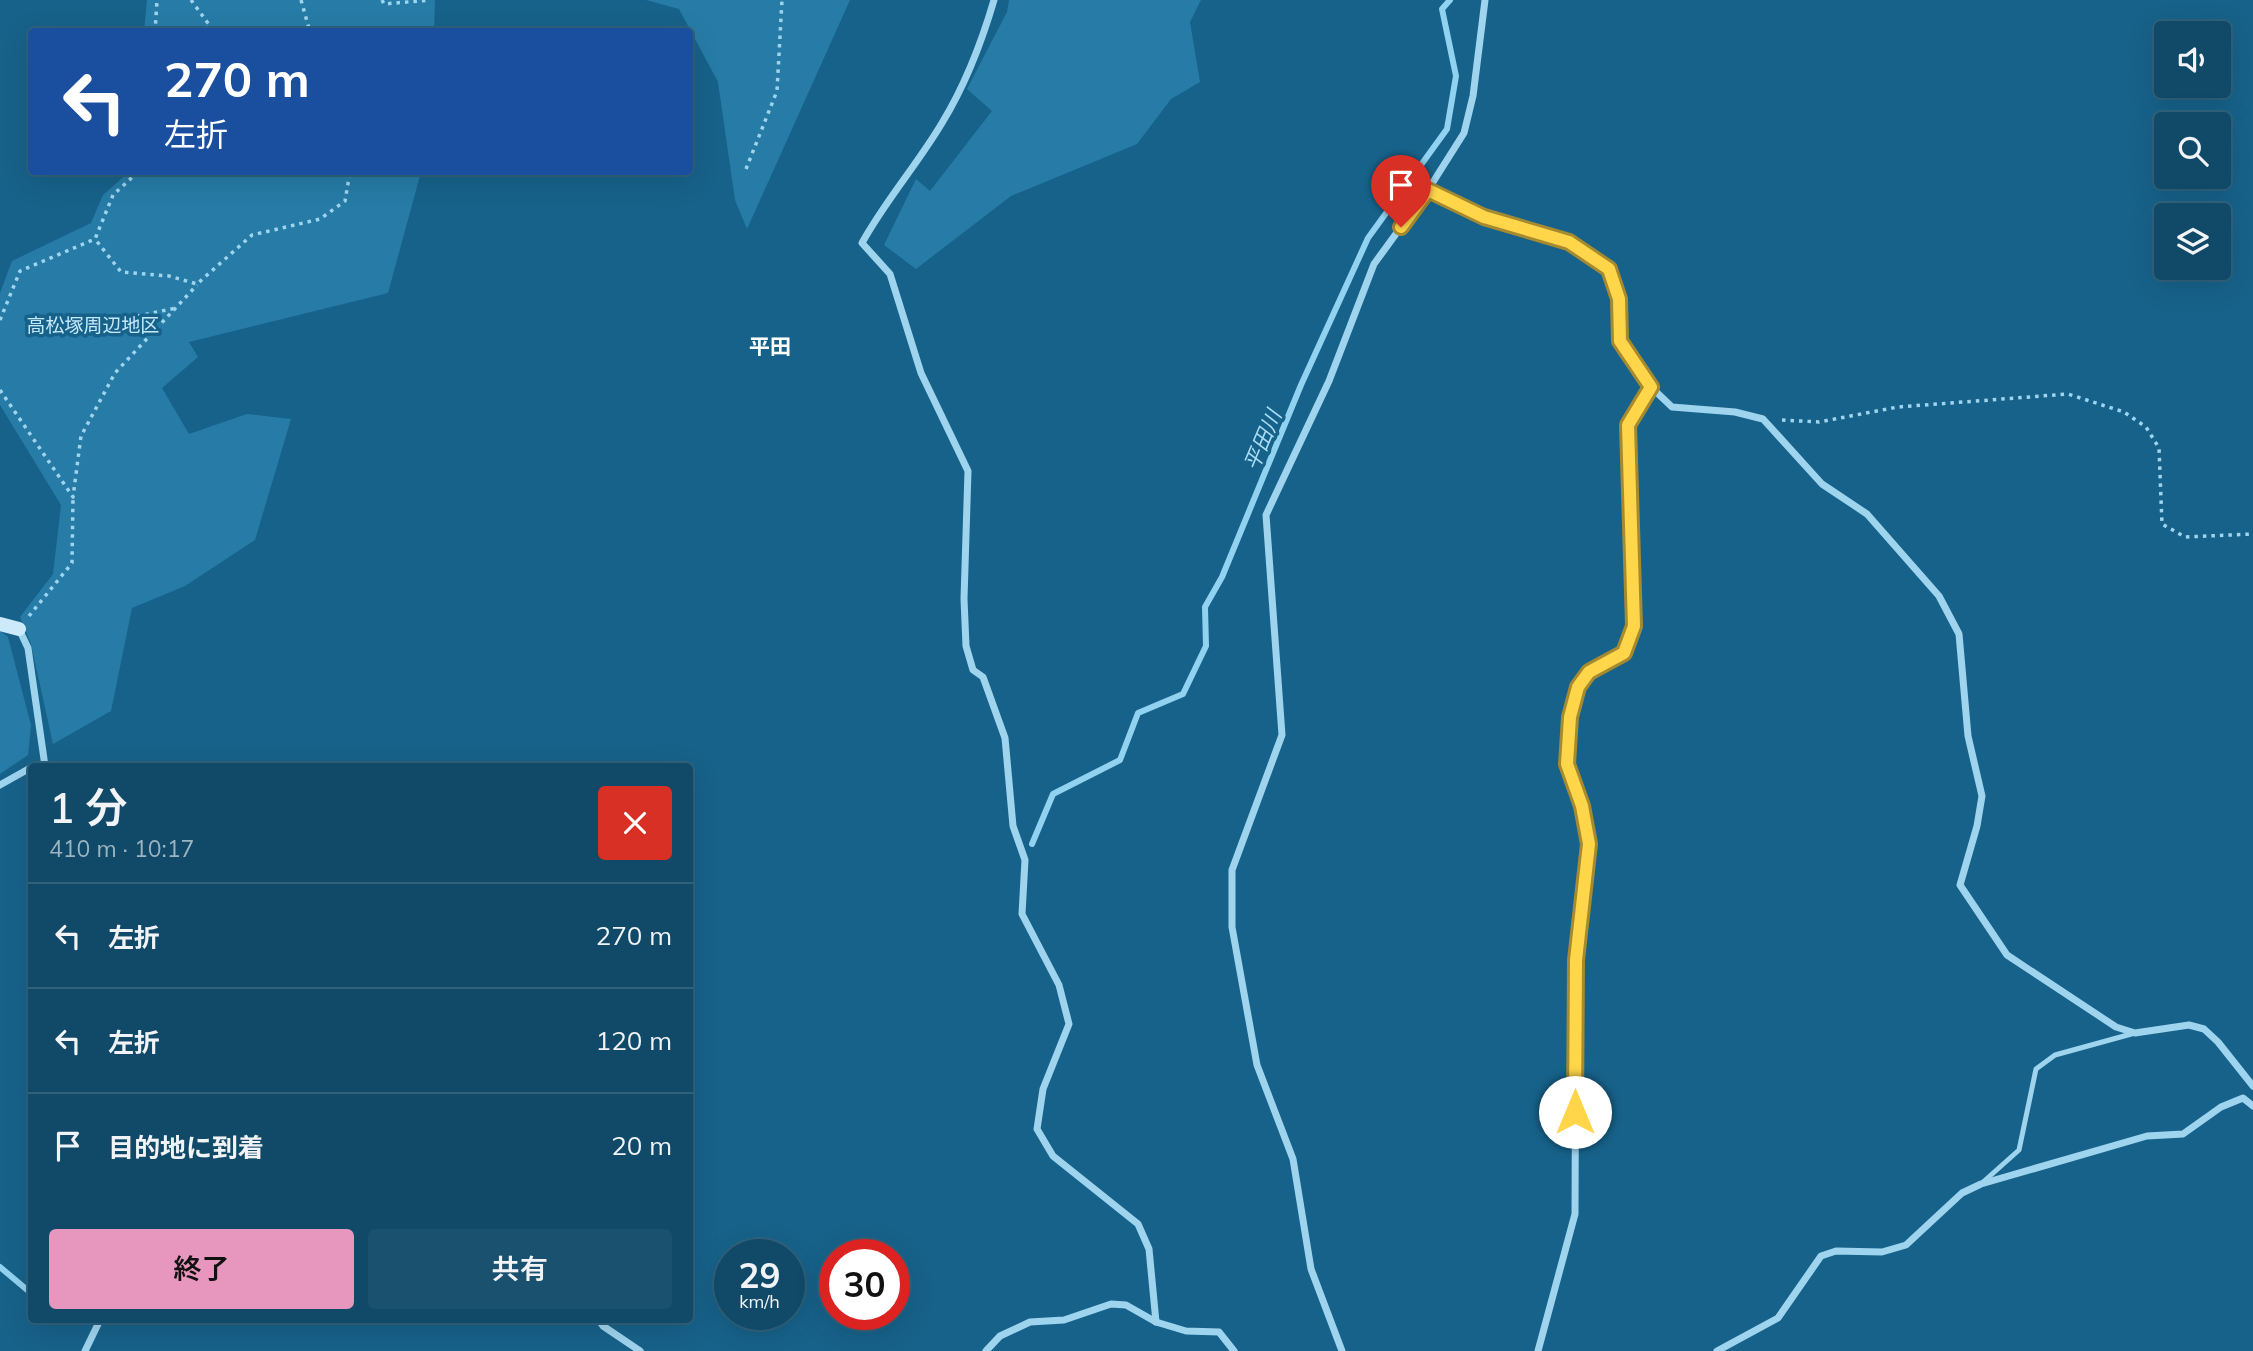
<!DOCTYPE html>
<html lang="ja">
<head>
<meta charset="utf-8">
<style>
  :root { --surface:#114a68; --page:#1a516e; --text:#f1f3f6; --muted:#9cb3c0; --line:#30627c; --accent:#e797bd }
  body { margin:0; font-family:Mulish,"Noto Sans JP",sans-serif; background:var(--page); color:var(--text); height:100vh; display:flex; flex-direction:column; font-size:26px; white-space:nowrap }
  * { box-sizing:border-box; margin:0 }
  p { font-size:23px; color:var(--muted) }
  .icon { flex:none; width:38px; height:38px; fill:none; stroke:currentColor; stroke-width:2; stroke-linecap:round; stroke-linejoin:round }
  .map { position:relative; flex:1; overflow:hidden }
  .sheet { position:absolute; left:28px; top:763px; width:665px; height:560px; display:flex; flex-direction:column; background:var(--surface); border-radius:7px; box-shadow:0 7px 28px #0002,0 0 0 2px var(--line) }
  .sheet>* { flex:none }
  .banner { position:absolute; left:28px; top:28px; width:665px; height:147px; border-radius:7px; box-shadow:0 7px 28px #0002,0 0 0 2px var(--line); background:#1a4fa0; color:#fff; overflow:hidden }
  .controls { position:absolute; left:2154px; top:21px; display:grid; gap:14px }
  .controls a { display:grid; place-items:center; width:77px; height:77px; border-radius:7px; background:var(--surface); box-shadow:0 7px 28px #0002,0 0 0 2px var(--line); font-size:35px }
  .speed { position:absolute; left:714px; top:1239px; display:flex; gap:14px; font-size:35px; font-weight:700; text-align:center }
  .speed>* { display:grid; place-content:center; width:91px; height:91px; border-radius:50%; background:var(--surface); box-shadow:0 7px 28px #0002,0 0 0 2px var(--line); line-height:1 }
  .speed small { font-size:18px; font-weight:400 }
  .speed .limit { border:10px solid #d22; background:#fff; color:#111 }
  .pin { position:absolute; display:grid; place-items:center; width:60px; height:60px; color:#fff; margin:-72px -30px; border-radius:50% 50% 50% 0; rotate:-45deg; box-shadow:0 0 7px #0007 }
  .pin .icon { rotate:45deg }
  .me { position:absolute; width:77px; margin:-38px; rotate:0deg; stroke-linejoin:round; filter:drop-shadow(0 0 5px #0008) }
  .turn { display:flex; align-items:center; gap:24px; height:147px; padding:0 21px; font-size:32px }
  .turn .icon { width:91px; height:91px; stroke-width:2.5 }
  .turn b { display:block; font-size:49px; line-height:60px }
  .round { display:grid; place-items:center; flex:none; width:74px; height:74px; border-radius:7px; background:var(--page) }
  .overview { display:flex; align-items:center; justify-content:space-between; height:119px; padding:0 21px }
  h1 { font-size:42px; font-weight:600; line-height:52px }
  .button { display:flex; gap:14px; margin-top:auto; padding:14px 21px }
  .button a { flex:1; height:80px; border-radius:7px; background:var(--accent); color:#111; font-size:28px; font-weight:600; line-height:80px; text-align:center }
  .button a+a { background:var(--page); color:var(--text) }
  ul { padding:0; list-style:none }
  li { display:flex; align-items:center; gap:21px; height:105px; padding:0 21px; border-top:2px solid var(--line) }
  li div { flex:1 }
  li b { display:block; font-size:26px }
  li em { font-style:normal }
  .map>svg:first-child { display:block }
  .green { fill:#267ca7 }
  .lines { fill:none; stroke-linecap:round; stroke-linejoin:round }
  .stream { stroke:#92d2f1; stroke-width:6 }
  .path { stroke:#9fd4ee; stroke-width:3.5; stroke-dasharray:3.5 5; stroke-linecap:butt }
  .lane { stroke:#9fd4ee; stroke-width:5 }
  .street { stroke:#9fd4ee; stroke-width:7 }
  .secondary { stroke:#cdeafa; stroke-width:14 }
  .route-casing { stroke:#a68a30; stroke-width:18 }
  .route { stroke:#ffd54a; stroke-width:12 }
  .labels { text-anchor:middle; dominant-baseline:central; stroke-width:7; stroke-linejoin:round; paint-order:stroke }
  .park-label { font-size:19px; fill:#c5e9fa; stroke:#17628a }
  .neighbourhood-label { font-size:21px; font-weight:bold; fill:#fff; stroke:#17628a }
  .water-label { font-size:21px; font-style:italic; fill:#abddf6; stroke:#17628a }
</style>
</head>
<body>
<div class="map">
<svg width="2253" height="1351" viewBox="0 0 2253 1351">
  <rect width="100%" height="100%" fill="#17628a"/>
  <g class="green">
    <polygon points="147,0 435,0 434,31 144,31"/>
    <polygon points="646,0 850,0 747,229 735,200 718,82 679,9"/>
    <polygon points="1009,0 1201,0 1190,22 1200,82 1171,99 1137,144 1011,196 916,269 884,245 916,179 930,191 992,111 967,89 1007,12"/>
    <polygon points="129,172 421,172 388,293 189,342 198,357 162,388 189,434 247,414 291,419 255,540 185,586 132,608 111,711 53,744 31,644 20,617 53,574 61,505 0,405 0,293 12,261 91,223 103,195"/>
    <polygon points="0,631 8,637 31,725 28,755 0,774"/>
  </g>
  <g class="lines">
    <g class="stream">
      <polyline points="1032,844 1053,794 1120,760 1138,713 1183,694 1206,646 1205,607 1222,577 1301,385 1368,238 1447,129 1456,76 1442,9 1450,0"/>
      <polyline points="0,1267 32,1294"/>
    </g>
    <g class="path">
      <polyline points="191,0 210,26 201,32"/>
      <polyline points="301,0 310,32"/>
      <polyline points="382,0 384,4 430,0"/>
      <polyline points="155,32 157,0"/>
      <polyline points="746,169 777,91 782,0"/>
      <polyline points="138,172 113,195 95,239 121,272 169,276 197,284 252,235 320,219 345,201 350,172"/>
      <polyline points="79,319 99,324 176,308"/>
      <polyline points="0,320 20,271 95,239"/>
      <polyline points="0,390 73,497 81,436 115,373 197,285"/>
      <polyline points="1782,420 1819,422 1898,407 2068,394 2124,412 2146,427 2159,448 2162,524 2185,537 2253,534"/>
      <polyline points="29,616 72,563 73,497"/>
    </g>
    <polyline class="lane" points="1982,1183 2019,1150 2036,1069 2055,1055 2135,1033"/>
    <g class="street">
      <path d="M994 0C982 41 964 87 942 123 917 165 885 201 862 243L890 274 921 373 968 471 964 599 966 646 973 670 983 677 1005 738 1013 826 1025 860 1022 914 1059 985 1069 1024 1043 1089 1037 1129 1053 1156 1138 1224 1149 1249 1156 1322"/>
      <polyline points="1428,190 1484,217 1569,242 1609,269 1619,299 1620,341 1651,387 1672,407 1735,412 1763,419 1822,484 1867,514 1939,596 1959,634 1968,736 1982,796 1977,826 1960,885 2007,955 2116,1027 2135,1033 2189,1025 2204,1029 2218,1042 2253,1086"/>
      <polyline points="19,629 28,648 45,766"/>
      <polyline points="0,785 32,767"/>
      <polyline points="599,1320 603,1326 640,1351"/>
      <polyline points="85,1351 100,1320"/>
      <polyline points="986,1351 1000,1336 1030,1322 1064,1320 1111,1304 1126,1305 1156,1322 1186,1331 1219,1332 1234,1351"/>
      <polyline points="1342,1351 1311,1269 1293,1159 1257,1065 1232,927 1232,870 1282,735 1266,515 1329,381 1374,264 1428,190 1464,133 1473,96 1485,0"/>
      <polyline points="1538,1351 1575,1214 1576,960 1589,844 1582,806 1572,784 1567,764 1570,717 1579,687 1589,672 1624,653 1634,626 1628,425 1651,387"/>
      <polyline points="1717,1351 1778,1318 1821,1256 1836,1251 1882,1252 1906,1245 1962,1193 1981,1184 2147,1136 2183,1134 2221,1107 2243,1098 2253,1106"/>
    </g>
    <polyline class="secondary" points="0,624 19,629"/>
  </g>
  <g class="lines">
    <defs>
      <polyline id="route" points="1401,227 1428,190 1484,217 1569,242 1609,269 1619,299 1620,341 1651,387 1628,425 1634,626 1624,653 1589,672 1578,687 1570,717 1567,764 1582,806 1589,844 1576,960 1575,1112"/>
    </defs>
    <use href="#route" class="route-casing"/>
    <use href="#route" class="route"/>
  </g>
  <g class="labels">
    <g class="park-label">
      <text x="93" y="325">高松塚周辺地区</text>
    </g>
    <g class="neighbourhood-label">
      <text x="770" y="346">平田</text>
    </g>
    <g class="water-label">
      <text transform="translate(1262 440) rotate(-67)">平田川</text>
    </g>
  </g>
</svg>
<div class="controls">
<a><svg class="icon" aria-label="sound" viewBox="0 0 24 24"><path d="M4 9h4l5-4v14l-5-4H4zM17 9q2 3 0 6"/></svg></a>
<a><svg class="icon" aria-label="search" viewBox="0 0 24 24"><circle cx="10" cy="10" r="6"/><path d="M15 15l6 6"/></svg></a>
<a><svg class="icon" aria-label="layers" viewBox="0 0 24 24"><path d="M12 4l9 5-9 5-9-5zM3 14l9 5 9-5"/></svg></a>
</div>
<div class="speed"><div>29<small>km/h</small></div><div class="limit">30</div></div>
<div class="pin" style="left:1401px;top:227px;background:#d93025"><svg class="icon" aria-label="arrive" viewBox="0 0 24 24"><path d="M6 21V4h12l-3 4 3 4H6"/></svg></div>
<svg class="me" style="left:1575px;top:1112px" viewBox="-20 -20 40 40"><circle r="19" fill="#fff"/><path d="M0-13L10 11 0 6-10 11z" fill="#ffd54a"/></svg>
<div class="banner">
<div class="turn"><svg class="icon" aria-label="left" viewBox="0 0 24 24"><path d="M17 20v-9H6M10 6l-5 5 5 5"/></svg><div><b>270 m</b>左折</div></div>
</div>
<section class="sheet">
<div class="overview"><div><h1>1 分</h1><p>410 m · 10:17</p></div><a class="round" style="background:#d93025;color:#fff"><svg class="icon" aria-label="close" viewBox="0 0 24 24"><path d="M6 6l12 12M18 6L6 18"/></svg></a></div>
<ul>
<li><svg class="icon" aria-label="left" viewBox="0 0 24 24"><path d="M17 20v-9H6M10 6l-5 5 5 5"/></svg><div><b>左折</b></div><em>270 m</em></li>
<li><svg class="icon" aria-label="left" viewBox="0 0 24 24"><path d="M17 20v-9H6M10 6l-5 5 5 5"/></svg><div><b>左折</b></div><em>120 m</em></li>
<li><svg class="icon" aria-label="arrive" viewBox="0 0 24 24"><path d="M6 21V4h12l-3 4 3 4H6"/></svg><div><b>目的地に到着</b></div><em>20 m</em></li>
</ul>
<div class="button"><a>終了</a><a>共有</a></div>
</section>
</div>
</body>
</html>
